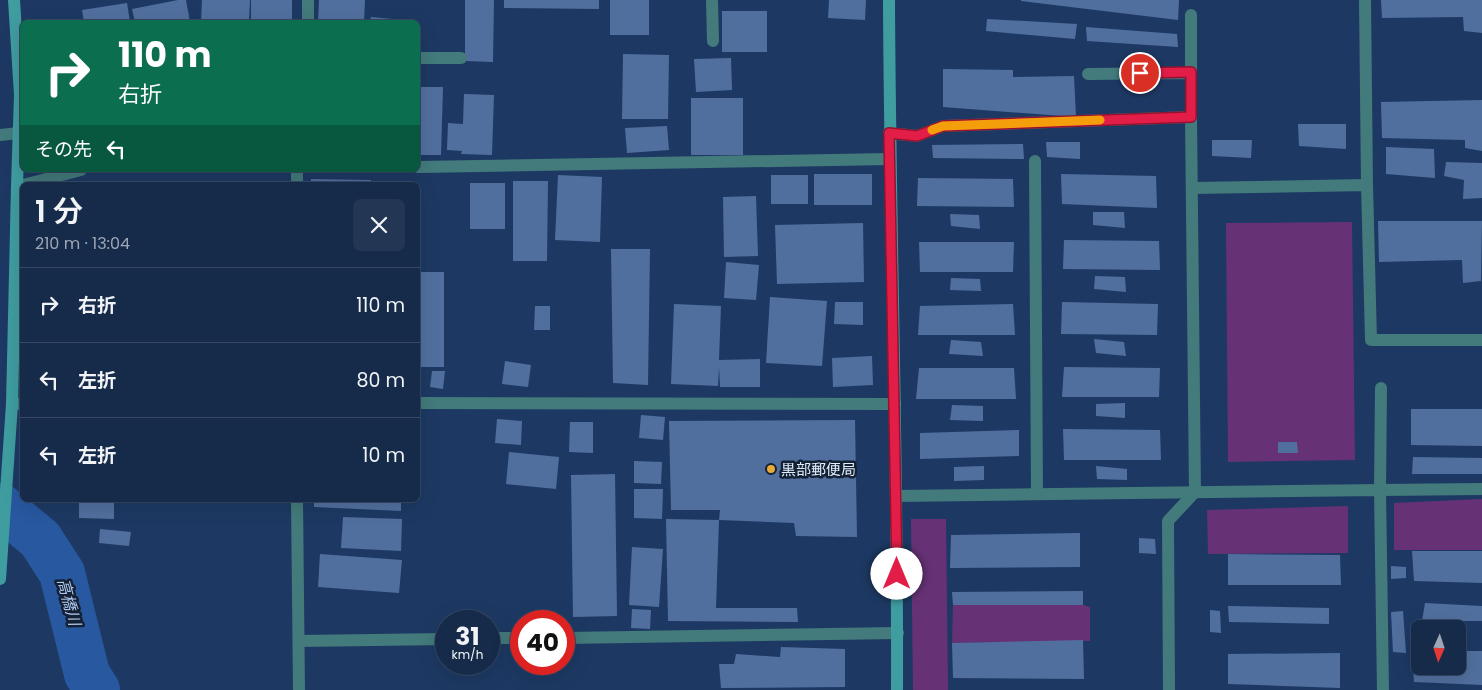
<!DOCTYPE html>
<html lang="ja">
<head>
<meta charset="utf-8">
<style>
  :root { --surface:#162b4a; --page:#233754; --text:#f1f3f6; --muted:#9ea7b5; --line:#354762 }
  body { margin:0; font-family:Poppins,"Noto Sans JP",sans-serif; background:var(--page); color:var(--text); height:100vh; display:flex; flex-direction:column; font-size:19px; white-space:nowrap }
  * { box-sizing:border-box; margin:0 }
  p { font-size:16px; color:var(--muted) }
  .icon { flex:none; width:28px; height:28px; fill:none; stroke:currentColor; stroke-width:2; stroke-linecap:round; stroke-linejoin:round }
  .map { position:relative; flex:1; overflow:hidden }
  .details { position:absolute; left:20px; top:182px; width:400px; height:320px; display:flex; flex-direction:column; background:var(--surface); border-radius:8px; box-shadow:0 5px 20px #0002,0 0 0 1px var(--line) }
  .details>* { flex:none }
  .banner { position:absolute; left:20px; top:20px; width:400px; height:152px; border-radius:8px; box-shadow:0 5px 20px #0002,0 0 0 1px var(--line); background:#0b6e4f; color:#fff; overflow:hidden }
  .needle { width:32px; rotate:183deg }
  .buttons { position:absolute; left:1411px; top:620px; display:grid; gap:10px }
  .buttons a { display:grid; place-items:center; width:55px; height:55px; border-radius:8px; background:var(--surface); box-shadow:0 5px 20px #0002,0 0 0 1px var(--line); font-size:25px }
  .speed { position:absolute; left:435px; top:610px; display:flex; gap:10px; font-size:25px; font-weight:700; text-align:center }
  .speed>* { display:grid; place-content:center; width:65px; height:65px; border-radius:50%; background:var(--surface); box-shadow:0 5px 20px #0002,0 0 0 1px var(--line); line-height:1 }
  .speed small { font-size:12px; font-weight:400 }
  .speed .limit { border:8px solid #d22; background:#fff; color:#111 }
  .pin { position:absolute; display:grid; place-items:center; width:42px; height:42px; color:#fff; margin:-21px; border:2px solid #fff; border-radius:50%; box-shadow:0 1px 5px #0007 }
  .me { position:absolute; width:55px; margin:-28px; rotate:0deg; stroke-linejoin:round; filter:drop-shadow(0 0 4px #0008) }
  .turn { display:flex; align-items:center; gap:18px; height:105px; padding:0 15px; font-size:22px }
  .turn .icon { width:65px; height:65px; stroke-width:2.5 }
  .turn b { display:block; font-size:35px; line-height:42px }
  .then { display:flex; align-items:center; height:48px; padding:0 15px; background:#0003; gap:10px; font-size:19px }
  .round { display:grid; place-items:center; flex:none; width:52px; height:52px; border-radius:8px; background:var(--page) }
  .headline { display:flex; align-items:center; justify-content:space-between; height:85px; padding:0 15px }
  h1 { font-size:30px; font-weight:600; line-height:38px }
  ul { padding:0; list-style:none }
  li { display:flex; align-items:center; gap:15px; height:75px; padding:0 15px; border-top:1px solid var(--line) }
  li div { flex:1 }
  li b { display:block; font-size:19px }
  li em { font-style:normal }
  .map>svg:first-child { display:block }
  .green { fill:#663275 }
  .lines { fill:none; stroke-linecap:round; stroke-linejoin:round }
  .river { stroke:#2858a0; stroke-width:46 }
  .building { fill:#516f9e }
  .street { stroke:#437a7b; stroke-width:12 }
  .secondary { stroke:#3f9da0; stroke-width:12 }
  .route-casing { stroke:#92132f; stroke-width:12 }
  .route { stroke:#e11d48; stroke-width:9 }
  .slow { stroke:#f59e0b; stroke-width:9 }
  .poi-dot { fill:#e9ab38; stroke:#142134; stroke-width:2 }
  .labels { text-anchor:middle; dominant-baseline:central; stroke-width:5; stroke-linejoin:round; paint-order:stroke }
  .poi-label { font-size:15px; fill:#e2edfd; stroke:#142134; text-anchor:start }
  .water-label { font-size:16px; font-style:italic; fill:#adc8ef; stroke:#142134 }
</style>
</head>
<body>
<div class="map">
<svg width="1482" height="690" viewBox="0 0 1482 690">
  <rect width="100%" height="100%" fill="#1d3963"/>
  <g class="green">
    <polygon points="1352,222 1355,460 1228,462 1226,223"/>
    <polygon points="1482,499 1482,550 1394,550 1394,503"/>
    <polygon points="1348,506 1348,553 1208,554 1207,510"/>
    <polygon points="911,519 946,519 948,690 913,690"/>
    <polygon points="953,605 1083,605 1090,607 1090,641 952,643"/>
  </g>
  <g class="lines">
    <polyline class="river" points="0,506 40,539 62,573 87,674 97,690"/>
  </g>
  <g class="building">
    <polygon points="178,0 186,0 190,22 135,22 132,9"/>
    <polygon points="202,0 250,0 249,22 201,22"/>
    <rect x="251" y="0" width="41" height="22"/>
    <polygon points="319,0 365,0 364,22 318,22"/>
    <polygon points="465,0 494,0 493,62 465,61"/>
    <polygon points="504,0 599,0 599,9 504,8"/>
    <rect x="610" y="0" width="39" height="35"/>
    <polygon points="829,0 866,0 865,20 828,18"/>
    <polygon points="1021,0 1179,0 1178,20 1021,1"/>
    <polygon points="1381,0 1482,0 1482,33 1464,31 1463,17 1382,18"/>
    <polygon points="127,3 130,22 84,22 82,10"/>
    <rect x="722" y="11" width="45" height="41"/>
    <polygon points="371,17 393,19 393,22 370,22"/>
    <polygon points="987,19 1077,24 1075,39 986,31"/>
    <polygon points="1086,27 1177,34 1178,47 1087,41"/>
    <polygon points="623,54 669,55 668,119 622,119"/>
    <polygon points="731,58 732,90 696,92 694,59"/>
    <polygon points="943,69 1013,70 1013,77 1074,76 1076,117 943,107"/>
    <polygon points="418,87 443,87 441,155 418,155"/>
    <polygon points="464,94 494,95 492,155 461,154 462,151 447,150 448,123 463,124"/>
    <rect x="691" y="98" width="52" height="57"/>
    <polygon points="1482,100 1482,151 1465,148 1465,140 1382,138 1381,102"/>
    <polygon points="1298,124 1346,124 1346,149 1299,146"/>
    <polygon points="667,126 669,150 627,153 625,128"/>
    <polygon points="1212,140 1252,140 1251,158 1212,156"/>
    <polygon points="1046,142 1080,142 1080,159 1047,157"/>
    <polygon points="1023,144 1024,159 933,158 932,145"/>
    <polygon points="1386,147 1434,149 1435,178 1386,174"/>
    <polygon points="1446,162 1482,163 1482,198 1463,199 1464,180 1444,176"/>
    <rect x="814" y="174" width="58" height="31"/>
    <polygon points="1061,174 1156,176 1157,208 1062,204"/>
    <polygon points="558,175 602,177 600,242 555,240"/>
    <rect x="771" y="175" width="37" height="29"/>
    <polygon points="918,178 1013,179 1014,207 917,206"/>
    <polygon points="311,179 371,180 371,185 311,185"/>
    <polygon points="513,181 548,181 547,261 513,261"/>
    <rect x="470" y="183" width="35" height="46"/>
    <polygon points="756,196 758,256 724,257 723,197"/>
    <polygon points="1093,212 1124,212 1125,228 1093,225"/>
    <polygon points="950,214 979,215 980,229 951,226"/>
    <polygon points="1378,221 1482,221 1481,281 1463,283 1462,260 1379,262"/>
    <polygon points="863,223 864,282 777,284 775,225"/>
    <polygon points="1064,240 1159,241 1160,270 1063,269"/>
    <polygon points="919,242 1014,242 1013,272 920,272"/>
    <polygon points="611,249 650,249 648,385 613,383"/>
    <polygon points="726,262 759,265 756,300 724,298"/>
    <rect x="418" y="272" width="26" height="95"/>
    <polygon points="1095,276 1125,277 1126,292 1094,289"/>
    <polygon points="951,278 980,279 981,291 950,290"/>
    <polygon points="770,297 827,301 822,366 766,363"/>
    <polygon points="835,302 863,302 863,325 834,324"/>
    <polygon points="1062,302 1158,304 1157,335 1061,334"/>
    <polygon points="674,304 721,306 719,360 760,359 760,387 720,387 719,367 718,386 671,384"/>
    <polygon points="1013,304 1015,335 918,335 920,306"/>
    <polygon points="535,306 550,306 550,330 534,330"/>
    <polygon points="1094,339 1124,342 1126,356 1096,353"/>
    <polygon points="951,340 981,342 983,356 949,354"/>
    <polygon points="872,356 873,385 833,387 832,358"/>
    <polygon points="505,361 531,365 528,387 502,384"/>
    <polygon points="1064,367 1160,368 1159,397 1062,397"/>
    <polygon points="919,368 1014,368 1016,399 916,399"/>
    <polygon points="432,371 445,371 443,389 430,387"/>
    <polygon points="1125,403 1125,418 1096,416 1096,404"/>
    <polygon points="952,405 983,406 983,421 950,420"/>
    <polygon points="1411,409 1482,409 1482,446 1411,445"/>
    <polygon points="641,415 665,417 663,440 639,438"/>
    <polygon points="497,419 522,421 521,445 495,443"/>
    <polygon points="855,420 857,537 796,536 794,523 719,520 720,510 671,510 669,421"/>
    <polygon points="570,422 593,422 593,453 569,452"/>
    <polygon points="1063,429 1160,430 1161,460 1064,460"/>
    <polygon points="1019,430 1019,456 920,459 920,433"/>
    <polygon points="1278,442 1297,442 1298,453 1278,453"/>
    <polygon points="509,452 559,457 556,489 506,484"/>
    <polygon points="1413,457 1482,458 1482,474 1412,474"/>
    <polygon points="634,461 662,462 661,484 634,483"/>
    <polygon points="984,466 984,480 954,481 954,467"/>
    <polygon points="1096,466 1127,469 1127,480 1097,479"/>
    <polygon points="615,474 617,616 573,617 571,475"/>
    <polygon points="634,489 663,489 662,519 634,518"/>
    <polygon points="79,500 114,500 114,519 79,518"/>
    <polygon points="314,500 401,500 401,511 314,507"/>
    <polygon points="343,517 402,519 401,551 341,548"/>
    <polygon points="666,519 719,520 716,608 797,608 798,622 668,621"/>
    <polygon points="100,529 131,532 129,546 99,543"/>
    <polygon points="1080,533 1080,567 950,568 951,535"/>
    <polygon points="1139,538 1155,539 1156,554 1139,553"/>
    <polygon points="632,547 663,549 659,607 629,605"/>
    <polygon points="1412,551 1482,551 1482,583 1414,581"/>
    <polygon points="320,554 402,560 399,593 318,587"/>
    <polygon points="1228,554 1340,555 1341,585 1228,585"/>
    <polygon points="1391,566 1406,567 1406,578 1391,579"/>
    <polygon points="1083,591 1083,605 953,605 952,592"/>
    <polygon points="1425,603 1482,606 1482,621 1422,621"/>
    <polygon points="1228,606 1329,608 1329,624 1229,622"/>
    <polygon points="632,609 651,610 650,629 631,628"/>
    <polygon points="1210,610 1220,611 1221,633 1210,632"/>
    <polygon points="1403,611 1406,653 1393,652 1391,612"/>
    <polygon points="1083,640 1084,679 953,678 952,643"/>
    <polygon points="781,647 845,649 845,687 721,688 719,664 734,664 736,654 780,657"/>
    <polygon points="1458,651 1482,651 1482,685 1414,682 1412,652 1420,652 1420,666 1458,666"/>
    <polygon points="1340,653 1340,688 1228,684 1228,654"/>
  </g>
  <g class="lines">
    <g class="street">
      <polyline points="308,0 308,22"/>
      <polyline points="712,0 713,41"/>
      <polyline points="1365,0 1367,185"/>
      <polyline points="1191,15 1191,73"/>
      <polyline points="418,58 461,58"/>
      <polyline points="1088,74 1191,73 1191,117"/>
      <polyline points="889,133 917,136 943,126 1191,117 1195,492 1168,521 1169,690"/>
      <polyline points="0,135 19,133"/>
      <polyline points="1035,161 1037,494"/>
      <polyline points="418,167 889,159"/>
      <polyline points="23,185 81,170"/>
      <polyline points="297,185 297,170"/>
      <polyline points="1192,188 1367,185 1371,340 1482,340"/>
      <polyline points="1381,388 1380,490 1482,489"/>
      <polyline points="418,403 895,404"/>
      <polyline points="12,404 22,404"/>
      <polyline points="897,496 1380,490 1383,690"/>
      <polyline points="297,500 299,690"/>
      <polyline points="489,638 521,638"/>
      <polyline points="564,638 898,633"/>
      <polyline points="299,641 446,639"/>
    </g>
    <g class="secondary">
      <path d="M889 0C890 230 898 460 897 690"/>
      <polyline points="0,579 12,404 17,186 20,95 14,0"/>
    </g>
  </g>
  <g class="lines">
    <defs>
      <polyline id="route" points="897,574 889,133 917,136 943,126 1191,117 1191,72 1140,73"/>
    </defs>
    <use href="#route" class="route-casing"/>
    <use href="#route" class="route"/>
    <polyline class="slow" points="932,130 943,126 1100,120"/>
  </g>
  <circle class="poi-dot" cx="771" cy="469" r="5"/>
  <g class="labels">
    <g class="poi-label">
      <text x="781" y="469">黒部郵便局</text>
    </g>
    <g class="water-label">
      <text transform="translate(69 602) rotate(75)">高橋川</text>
    </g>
  </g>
</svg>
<div class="buttons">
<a><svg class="needle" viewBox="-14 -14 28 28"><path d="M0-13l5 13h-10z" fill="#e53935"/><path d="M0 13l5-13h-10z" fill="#9ea7b5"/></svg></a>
</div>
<div class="speed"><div>31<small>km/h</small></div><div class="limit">40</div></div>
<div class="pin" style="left:1140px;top:73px;background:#d93025"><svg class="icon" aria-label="arrive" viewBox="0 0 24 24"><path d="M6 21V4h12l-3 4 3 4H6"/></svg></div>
<svg class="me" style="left:897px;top:574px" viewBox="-20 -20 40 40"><circle r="19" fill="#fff"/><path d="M0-13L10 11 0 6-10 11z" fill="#e11d48"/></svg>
<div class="banner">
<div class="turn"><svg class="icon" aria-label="right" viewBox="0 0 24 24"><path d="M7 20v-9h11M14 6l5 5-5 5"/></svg><div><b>110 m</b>右折</div></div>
<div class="then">その先<svg class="icon" aria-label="left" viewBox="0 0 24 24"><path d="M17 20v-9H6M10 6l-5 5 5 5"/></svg></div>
</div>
<section class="details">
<div class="headline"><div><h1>1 分</h1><p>210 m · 13:04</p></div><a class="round"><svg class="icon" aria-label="close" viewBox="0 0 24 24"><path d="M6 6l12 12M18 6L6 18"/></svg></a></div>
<ul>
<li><svg class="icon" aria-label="right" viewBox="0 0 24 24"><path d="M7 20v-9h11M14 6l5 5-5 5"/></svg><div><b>右折</b></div><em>110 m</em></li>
<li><svg class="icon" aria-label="left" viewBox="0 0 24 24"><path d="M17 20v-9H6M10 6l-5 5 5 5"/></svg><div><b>左折</b></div><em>80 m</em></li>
<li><svg class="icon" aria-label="left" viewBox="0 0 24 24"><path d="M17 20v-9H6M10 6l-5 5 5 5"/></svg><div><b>左折</b></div><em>10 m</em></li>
</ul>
</section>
</div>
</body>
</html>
